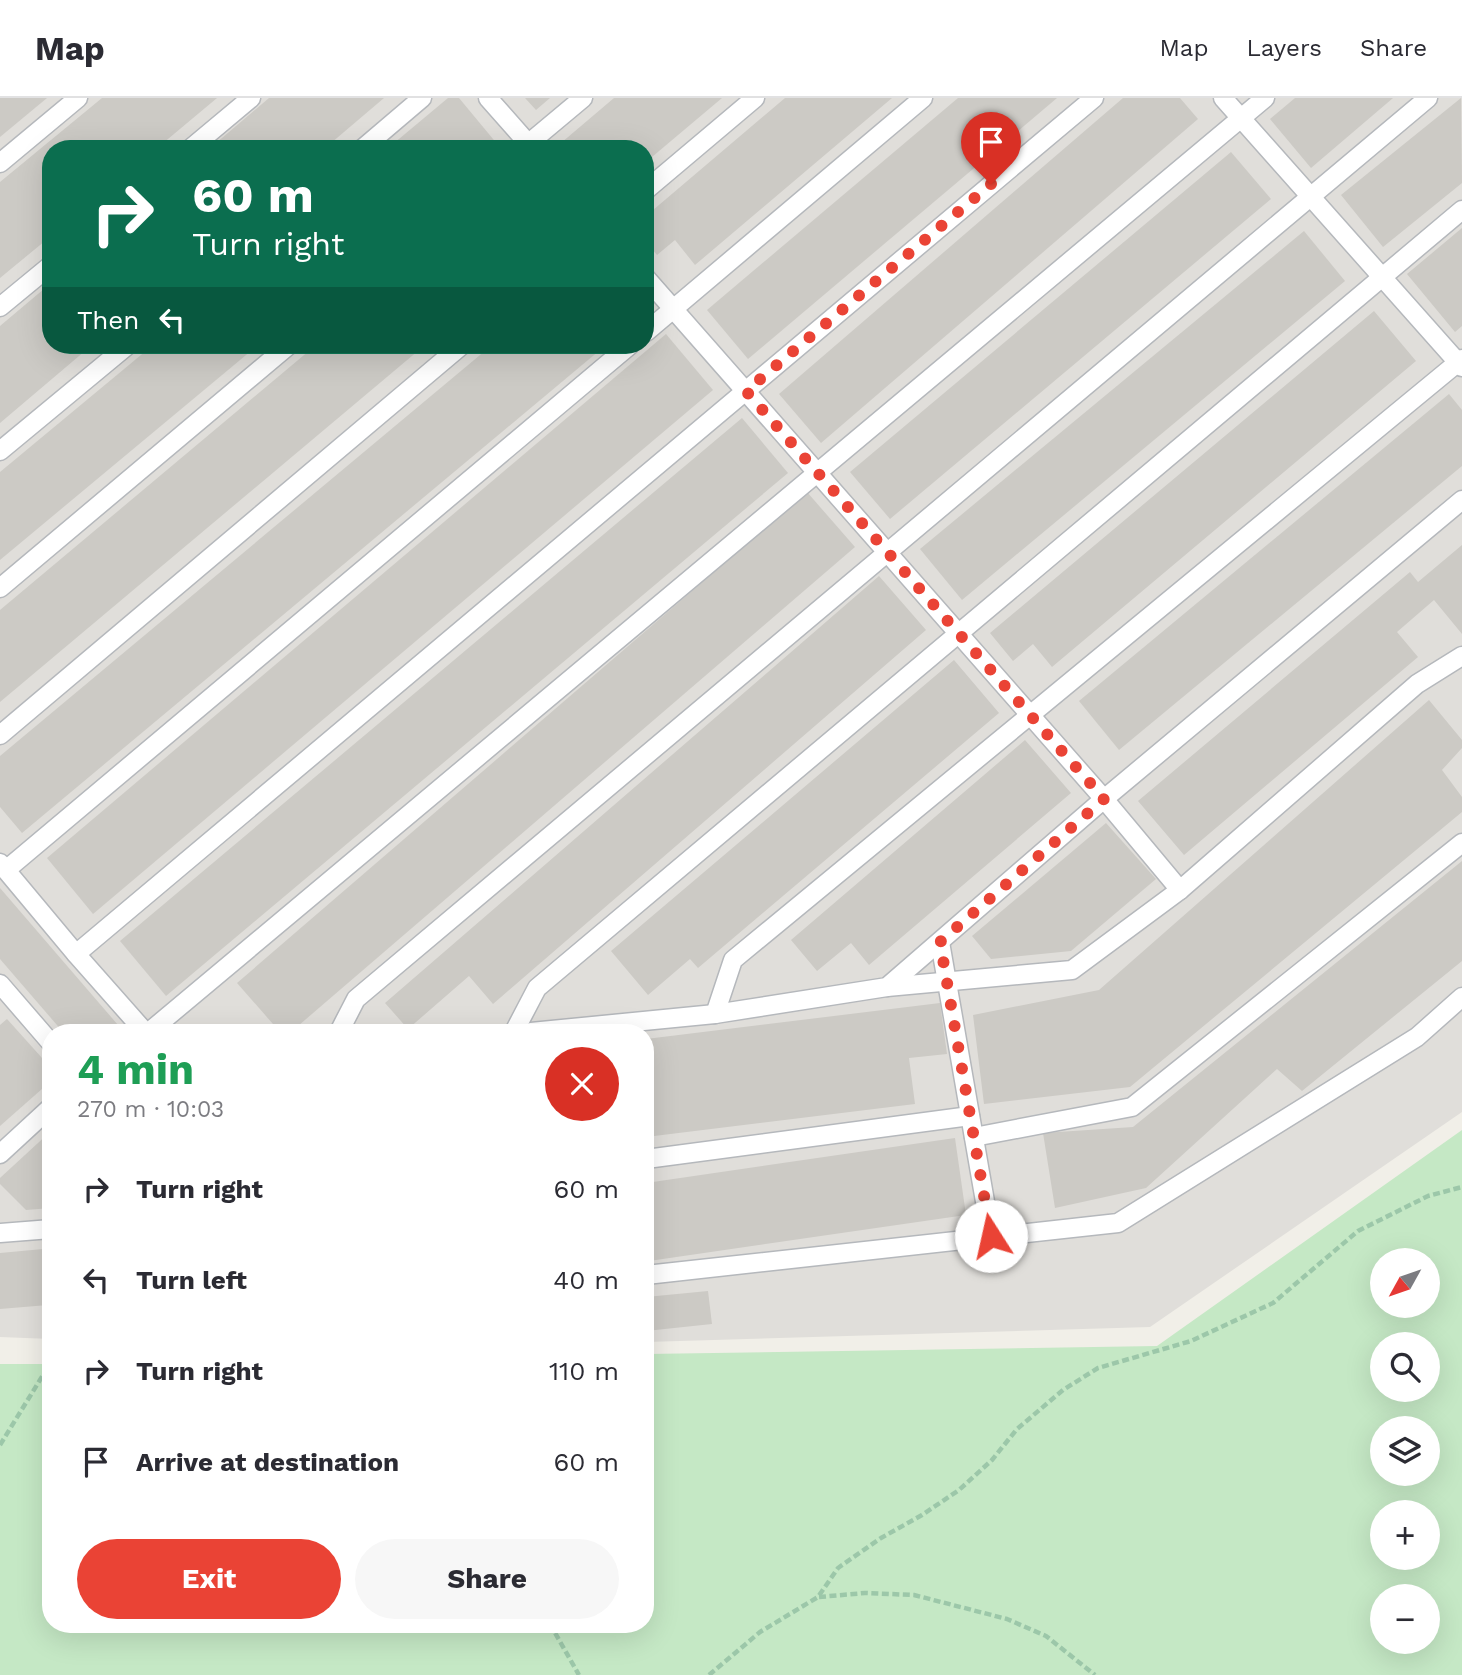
<!DOCTYPE html>
<html lang="en">
<head>
<meta charset="utf-8">
<style>
  :root { --surface:#fff; --page:#f7f7f7; --text:#2b2b33; --muted:#7c7c81; --line:#e1e1e2; --accent:#ea4335 }
  body { margin:0; font-family:"Work Sans",sans-serif; background:var(--page); color:var(--text); height:100vh; display:flex; flex-direction:column; font-size:26px; white-space:nowrap }
  * { box-sizing:border-box; margin:0 }
  p { font-size:23px; color:var(--muted) }
  .icon { flex:none; width:38px; height:38px; fill:none; stroke:currentColor; stroke-width:2; stroke-linecap:round; stroke-linejoin:round }
  .map { position:relative; flex:1; overflow:hidden }
  .side { position:absolute; left:42px; top:926px; width:612px; height:609px; display:flex; flex-direction:column; background:var(--surface); border-radius:28px; box-shadow:0 7px 28px #0002 }
  .side>* { flex:none }
  .guide { position:absolute; left:42px; top:42px; width:612px; height:214px; border-radius:28px; box-shadow:0 7px 28px #0002; background:#0b6e4f; color:#fff; overflow:hidden }
  .needle { width:46px; rotate:230deg }
  .controls { position:absolute; left:1370px; top:1150px; display:grid; gap:14px }
  .controls a { display:grid; place-items:center; width:70px; height:70px; border-radius:50%; background:var(--surface); box-shadow:0 7px 28px #0002; font-size:35px }
  .pin { position:absolute; display:grid; place-items:center; width:60px; height:60px; color:#fff; margin:-72px -30px; border-radius:50% 50% 50% 0; rotate:-45deg; box-shadow:0 0 7px #0007 }
  .pin .icon { rotate:45deg }
  .me { position:absolute; width:77px; margin:-38px; rotate:350deg; stroke-linejoin:round; filter:drop-shadow(0 0 5px #0008) }
  .turn { display:flex; align-items:center; gap:24px; height:147px; padding:0 35px; font-size:32px }
  .turn .icon { width:91px; height:91px; stroke-width:2.5 }
  .turn b { display:block; font-size:49px; line-height:60px }
  .then { display:flex; align-items:center; height:66px; padding:0 35px; background:#0003; gap:14px; font-size:26px }
  .round { display:grid; place-items:center; flex:none; width:74px; height:74px; border-radius:37px; background:var(--page) }
  .overview { display:flex; align-items:center; justify-content:space-between; height:119px; padding:0 35px }
  h1 { font-size:42px; font-weight:700; line-height:52px; color:#1e9e55 }
  .button { display:flex; gap:14px; margin-top:auto; padding:14px 35px }
  .button a { flex:1; height:80px; border-radius:42px; background:var(--accent); color:#fff; font-size:28px; font-weight:700; line-height:80px; text-align:center }
  .button a+a { background:var(--page); color:var(--text) }
  ul { padding:0; list-style:none }
  li { display:flex; align-items:center; gap:21px; height:91px; padding:0 35px }
  li div { flex:1 }
  li b { display:block; font-size:26px }
  li em { font-style:normal }
  header { display:flex; align-items:center; gap:42px; box-sizing:border-box; height:98px; padding:0 35px; background:var(--surface); border-bottom:2px solid var(--line) }
  header strong { font-size:33px }
  nav { display:flex; gap:38px; margin-inline-start:auto; font-size:24px }
  .map>svg:first-child { display:block }
  .industrial { fill:#e0deda; fill-rule:evenodd }
  .green { fill:#c5e8c5; fill-rule:evenodd }
  .building { fill:#cccac5 }
  .lines { fill:none; stroke-linecap:round; stroke-linejoin:round }
  .lane-casing { stroke:#b5b8bc; stroke-width:21 }
  .path { stroke:#9cc7a9; stroke-width:4.5; stroke-dasharray:7 3.5; stroke-linecap:butt }
  .lane { stroke:#fff; stroke-width:18 }
  .route { stroke:#ea4335; stroke-width:12; stroke-dasharray:0 21.6 }
</style>
</head>
<body>
<header>
<strong>Map</strong>
<nav><a>Map</a><a>Layers</a><a>Share</a></nav>
</header>
<div class="map">
<svg width="1462" height="1577" viewBox="0 0 1462 1577">
  <rect width="100%" height="100%" fill="#f1efe8"/>
  <path class="industrial" d="M0 0H1462V1014L1150 1229 646 1244V934H51V1241L0 1239ZM51 51H646V247H51Z"/>
  <path class="green" d="M1462 1032V1577H0V1266H51V1526H646V1256L1157 1248ZM1382 1162H1428V1208H1382ZM1382 1246H1428V1292H1382ZM1382 1330H1428V1376H1382ZM1382 1414H1428V1460H1382ZM1382 1498H1428V1544H1382Z"/>
  <g class="building">
    <polygon points="0,0 47,0 0,39"/>
    <polygon points="102,0 217,0 156,51 51,51 51,138 0,180 0,84"/>
    <polygon points="269,0 384,0 324,51 209,51"/>
    <polygon points="448,0 459,0 498,47 493,51 387,51"/>
    <polygon points="525,0 550,0 536,12"/>
    <polygon points="614,0 722,0 646,64 646,51 566,51 561,45"/>
    <polygon points="785,0 892,0 695,167 675,142 657,157 646,144 646,118"/>
    <polygon points="958,0 1057,0 748,261 707,212"/>
    <polygon points="1123,0 1180,0 1198,21 821,345 779,296"/>
    <polygon points="1295,0 1393,0 1311,70 1270,21"/>
    <polygon points="1461,0 1462,85 1383,149 1341,97"/>
    <polygon points="1231,54 1271,101 890,421 850,374"/>
    <polygon points="1462,130 1462,228 1455,234 1407,176"/>
    <polygon points="1304,133 1345,183 962,502 920,451"/>
    <polygon points="51,185 51,247 92,247 0,325 0,228"/>
    <polygon points="1374,213 1416,263 1052,569 1033,546 1013,563 990,535"/>
    <polygon points="666,236 713,292 93,816 47,760"/>
    <polygon points="153,247 258,247 0,462 0,374"/>
    <polygon points="316,247 425,247 0,604 0,512"/>
    <polygon points="492,247 606,247 22,735 0,709 0,658"/>
    <polygon points="1449,296 1462,312 1462,368 1119,652 1079,603"/>
    <polygon points="742,320 788,375 166,898 120,843"/>
    <polygon points="807,394 855,449 291,934 280,934 237,885"/>
    <polygon points="1462,447 1462,536 1434,502 1397,534 1418,559 1184,757 1138,703 1410,474 1418,484"/>
    <polygon points="879,478 926,532 493,906 469,878 408,931 385,905"/>
    <polygon points="954,562 999,615 698,870 690,861 648,897 611,853"/>
    <polygon points="1429,602 1462,642 1462,650 1442,672 1462,699 1462,714 1130,989 984,1006 973,917 1099,892"/>
    <polygon points="1025,642 1071,695 869,867 851,845 817,873 791,842"/>
    <polygon points="1106,725 1156,781 1071,853 991,861 972,838"/>
    <polygon points="1462,763 1462,863 1302,993 1277,971 1146,1090 1055,1110 1043,1035 1133,1029"/>
    <polygon points="0,790 124,934 63,934 0,861"/>
    <polygon points="940,905 947,956 909,960 915,1006 646,1039 646,941"/>
    <polygon points="7,921 51,970 51,983 0,1028 0,927"/>
    <polygon points="51,1033 51,1110 26,1112 0,1086 0,1080"/>
    <polygon points="955,1040 966,1117 649,1163 646,1140 646,1085"/>
    <polygon points="43,1151 48,1207 0,1211 0,1155"/>
    <polygon points="708,1193 712,1226 646,1233 646,1199"/>
  </g>
  <g class="lines">
    <defs>
      <g id="lane">
        <polyline points="488,0 533,51"/>
        <polyline points="1223,0 1462,269"/>
        <polyline points="190,51 251,0"/>
        <polyline points="362,51 422,0"/>
        <polyline points="522,51 583,0"/>
        <polyline points="0,65 78,0"/>
        <polyline points="646,92 755,0"/>
        <polyline points="646,180 1104,701 1180,792"/>
        <polyline points="0,209 51,167"/>
        <polyline points="646,234 923,0"/>
        <polyline points="0,353 128,247"/>
        <polyline points="0,490 289,247"/>
        <polyline points="0,637 462,247"/>
        <polyline points="0,765 76,856 145,934"/>
        <polyline points="6,772 630,247"/>
        <polyline points="940,844 991,1138"/>
        <polyline points="76,856 1094,0"/>
        <polyline points="0,886 51,945"/>
        <polyline points="887,889 1072,872 1180,792 1417,586 1462,558"/>
        <polyline points="715,916 733,862 1462,261"/>
        <polyline points="149,934 1265,0"/>
        <polyline points="339,934 356,901 1428,0"/>
        <polyline points="514,934 537,890 1462,112"/>
        <polyline points="531,934 715,916 887,889 1104,701 1462,402"/>
        <polyline points="974,1039 1132,1009 1462,745"/>
        <polyline points="0,1056 51,1009"/>
        <polyline points="646,1061 970,1018"/>
        <polyline points="0,1135 51,1131"/>
        <polyline points="646,1177 1118,1125 1417,939 1462,899"/>
      </g>
    </defs>
    <use href="#lane" class="lane-casing"/>
    <g class="path">
      <polyline points="0,1347 51,1264"/>
      <polyline points="819,1499 865,1495 914,1497 1007,1521 1046,1538 1095,1577"/>
      <polyline points="550,1526 579,1577"/>
      <polyline points="709,1577 760,1534 818,1499 838,1470 881,1440 922,1417 959,1392 992,1362 1017,1331 1063,1292 1098,1270 1191,1243 1273,1205 1358,1133 1428,1098 1462,1089"/>
    </g>
    <use href="#lane" class="lane"/>
  </g>
  <g class="lines">
    <polyline class="route" points="991,86 746,293 1104,701 940,844 991,1138"/>
  </g>
</svg>
<div class="controls">
<a><svg class="needle" viewBox="-14 -14 28 28"><path d="M0-13l5 13h-10z" fill="#e53935"/><path d="M0 13l5-13h-10z" fill="#7c7c81"/></svg></a>
<a><svg class="icon" aria-label="search" viewBox="0 0 24 24"><circle cx="10" cy="10" r="6"/><path d="M15 15l6 6"/></svg></a>
<a><svg class="icon" aria-label="layers" viewBox="0 0 24 24"><path d="M12 4l9 5-9 5-9-5zM3 14l9 5 9-5"/></svg></a>
<a>+</a>
<a>−</a>
</div>
<div class="pin" style="left:991px;top:86px;background:#d93025"><svg class="icon" aria-label="arrive" viewBox="0 0 24 24"><path d="M6 21V4h12l-3 4 3 4H6"/></svg></div>
<svg class="me" style="left:991px;top:1138px" viewBox="-20 -20 40 40"><circle r="19" fill="#fff"/><path d="M0-13L10 11 0 6-10 11z" fill="#ea4335"/></svg>
<div class="guide">
<div class="turn"><svg class="icon" aria-label="right" viewBox="0 0 24 24"><path d="M7 20v-9h11M14 6l5 5-5 5"/></svg><div><b>60 m</b>Turn right</div></div>
<div class="then">Then<svg class="icon" aria-label="left" viewBox="0 0 24 24"><path d="M17 20v-9H6M10 6l-5 5 5 5"/></svg></div>
</div>
<section class="side">
<div class="overview"><div><h1>4 min</h1><p>270 m · 10:03</p></div><a class="round" style="background:#d93025;color:#fff"><svg class="icon" aria-label="close" viewBox="0 0 24 24"><path d="M6 6l12 12M18 6L6 18"/></svg></a></div>
<ul>
<li><svg class="icon" aria-label="right" viewBox="0 0 24 24"><path d="M7 20v-9h11M14 6l5 5-5 5"/></svg><div><b>Turn right</b></div><em>60 m</em></li>
<li><svg class="icon" aria-label="left" viewBox="0 0 24 24"><path d="M17 20v-9H6M10 6l-5 5 5 5"/></svg><div><b>Turn left</b></div><em>40 m</em></li>
<li><svg class="icon" aria-label="right" viewBox="0 0 24 24"><path d="M7 20v-9h11M14 6l5 5-5 5"/></svg><div><b>Turn right</b></div><em>110 m</em></li>
<li><svg class="icon" aria-label="arrive" viewBox="0 0 24 24"><path d="M6 21V4h12l-3 4 3 4H6"/></svg><div><b>Arrive at destination</b></div><em>60 m</em></li>
</ul>
<div class="button"><a>Exit</a><a>Share</a></div>
</section>
</div>
</body>
</html>
